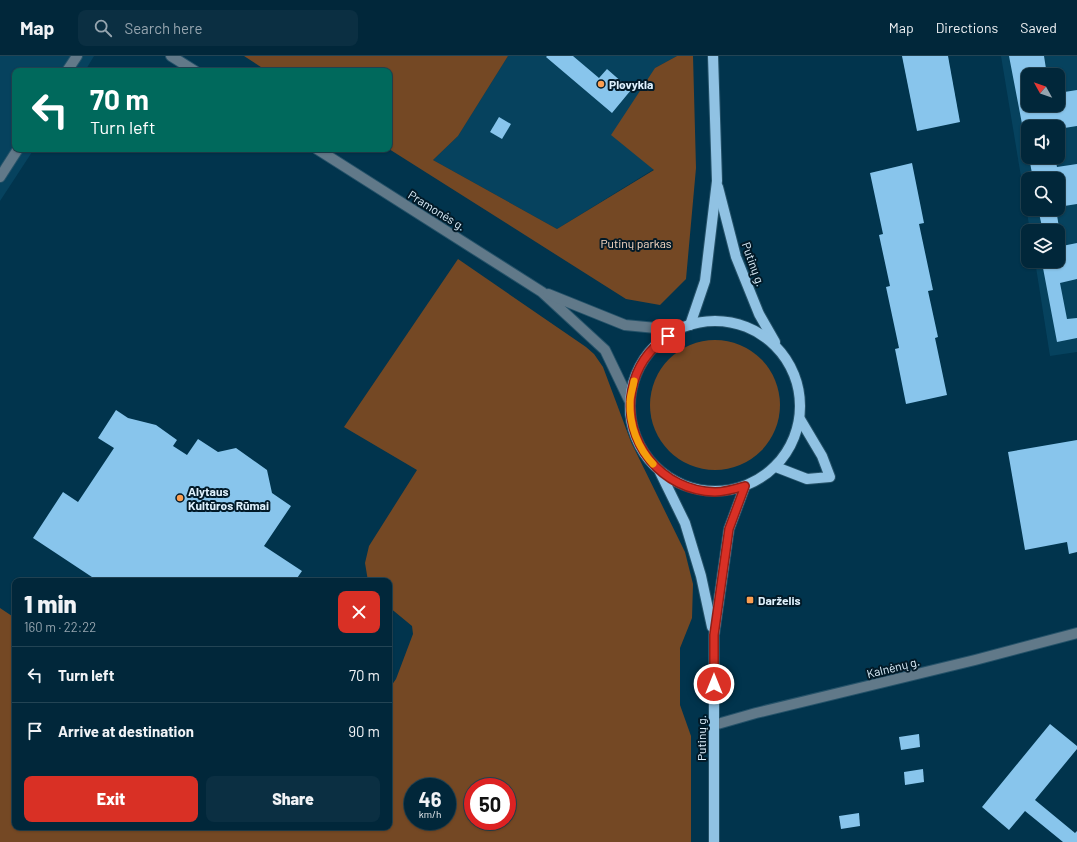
<!DOCTYPE html>
<html lang="en">
<head>
<meta charset="utf-8">
<style>
  :root { --surface:#01273a; --page:#0b2f42; --text:#f1f3f6; --muted:#96a5af; --line:#234454; --accent:#d93025 }
  body { margin:0; font-family:Barlow,sans-serif; background:var(--page); color:var(--text); height:100vh; display:flex; flex-direction:column; font-size:15px; white-space:nowrap }
  * { box-sizing:border-box; margin:0 }
  p { font-size:13px; color:var(--muted) }
  .icon { flex:none; width:22px; height:22px; fill:none; stroke:currentColor; stroke-width:2; stroke-linecap:round; stroke-linejoin:round }
  .map { position:relative; flex:1; overflow:hidden }
  .details { position:absolute; left:12px; top:522px; width:380px; height:252px; display:flex; flex-direction:column; background:var(--surface); border-radius:8px; box-shadow:0 1px 3px #0004,0 0 0 1px var(--line) }
  .details>* { flex:none }
  .banner { position:absolute; left:12px; top:12px; width:380px; height:84px; border-radius:8px; box-shadow:0 1px 3px #0004,0 0 0 1px var(--line); background:#00695c; color:#fff; overflow:hidden }
  .needle { width:26px; rotate:310deg }
  .tools { position:absolute; left:1021px; top:12px; display:grid; gap:8px }
  .tools a { display:grid; place-items:center; width:44px; height:44px; border-radius:8px; background:var(--surface); box-shadow:0 1px 3px #0004,0 0 0 1px var(--line); font-size:20px }
  .speed { position:absolute; left:404px; top:722px; display:flex; gap:8px; font-size:20px; font-weight:700; text-align:center }
  .speed>* { display:grid; place-content:center; width:52px; height:52px; border-radius:50%; background:var(--surface); box-shadow:0 1px 3px #0004,0 0 0 1px var(--line); line-height:1 }
  .speed small { font-size:10px; font-weight:400 }
  .speed .limit { border:6px solid #d22; background:#fff; color:#111 }
  .pin { position:absolute; display:grid; place-items:center; width:34px; height:34px; color:#fff; margin:-17px; border-radius:8px; box-shadow:0 2px 6px #0006 }
  .me { position:absolute; width:44px; margin:-22px; rotate:0deg; stroke-linejoin:round; filter:drop-shadow(0 0 3px #0008) }
  .turn { display:flex; align-items:center; gap:14px; height:84px; padding:0 12px; font-size:18px }
  .turn .icon { width:52px; height:52px; stroke-width:2.5 }
  .turn b { display:block; font-size:28px; line-height:34px }
  .round { display:grid; place-items:center; flex:none; width:42px; height:42px; border-radius:8px; background:var(--page) }
  .head { display:flex; align-items:center; justify-content:space-between; height:68px; padding:0 12px }
  h1 { font-size:24px; font-weight:800; line-height:30px }
  .primary-button { display:flex; gap:8px; margin-top:auto; padding:8px 12px }
  .primary-button a { flex:1; height:46px; border-radius:8px; background:var(--accent); color:#fff; font-size:16px; font-weight:800; line-height:46px; text-align:center }
  .primary-button a+a { background:var(--page); color:var(--text) }
  ul { padding:0; list-style:none }
  li { display:flex; align-items:center; gap:12px; height:56px; padding:0 12px; border-top:1px solid var(--line) }
  li div { flex:1 }
  li b { display:block; font-size:15px }
  li em { font-style:normal }
  header { display:flex; align-items:center; gap:24px; box-sizing:border-box; height:56px; padding:0 20px; background:var(--surface); border-bottom:1px solid var(--line) }
  header strong { font-size:19px }
  nav { display:flex; gap:22px; margin-inline-start:auto; font-size:14px }
  .search { width:280px; height:36px; background:var(--page); display:flex; align-items:center; gap:10px; box-sizing:border-box; padding:0 14px; border-radius:8px; color:var(--muted); font-size:15px }
  .map>svg:first-child { display:block }
  .built { fill:#06425e; fill-rule:evenodd }
  .green { fill:#744824; fill-rule:evenodd }
  .building { fill:#88c5ec }
  .lines { fill:none; stroke-linecap:round; stroke-linejoin:round }
  .minor-casing { stroke:#255269; stroke-width:12 }
  .major-casing { stroke:#255269; stroke-width:12 }
  .minor { stroke:#617989; stroke-width:10 }
  .major { stroke:#90c2e3; stroke-width:10 }
  .route-casing { stroke:#8d1f18; stroke-width:10 }
  .route { stroke:#d93025; stroke-width:7 }
  .slow { stroke:#f59e0b; stroke-width:7 }
  .poi-dot { fill:#fb9e51; stroke:#021a28; stroke-width:1.5 }
  .labels { text-anchor:middle; dominant-baseline:central; stroke-width:4; stroke-linejoin:round; paint-order:stroke }
  .poi-label { font-size:12px; font-weight:bold; fill:#dff1fd; stroke:#021a28; text-anchor:start }
  .street-label { font-size:12px; fill:#dff1fd; stroke:#021a28 }
  .park-label { font-size:12px; fill:#fbdcc6; stroke:#021a28 }
</style>
</head>
<body>
<header>
<strong>Map</strong>
<div class="search"><svg class="icon" aria-label="search" viewBox="0 0 24 24"><circle cx="10" cy="10" r="6"/><path d="M15 15l6 6"/></svg>Search here</div>
<nav><a>Map</a><a>Directions</a><a>Saved</a></nav>
</header>
<div class="map">
<svg width="1077" height="786" viewBox="0 0 1077 786">
  <rect width="100%" height="100%" fill="#01344d"/>
  <g class="built">
    <polygon points="0,0 94,0 85,15 15,15 15,93 34,93 0,145"/>
    <polygon points="508,0 677,0 655,12 654,113 557,173 433,104 458,80"/>
    <path d="M1001 0H1077V296L1050 300 1035 205H1058V175H1030ZM1028 19H1058V49H1028ZM1028 71H1058V101H1028ZM1028 123H1058V153H1028Z"/>
  </g>
  <g class="green">
    <polygon points="244,0 508,0 458,80 433,104 557,173 654,114 611,79 655,12 677,0 693,0 696,112 686,223 660,249 626,243 389,93 389,15 267,15"/>
    <path d="M458 203 586 291 594 298 603 311 631 386 685 496 693 528 692 562 680 592V649L691 680V786H0V552L15 562V771H389V633L396 623 413 578 412 570 389 551V525H368L365 507 369 490 417 414 344 371ZM413 731H447V765H413ZM473 731H507V765H473Z"/>
    <circle cx="715" cy="349" r="65"/>
  </g>
  <g class="building">
    <polygon points="547,0 573,0 599,22 607,13 631,34 612,57 546,1"/>
    <polygon points="902,0 948,0 960,66 917,75"/>
    <polygon points="1009,0 1044,0 1047,19 1028,19 1028,49 1058,49 1058,37 1077,34 1077,70 1058,73 1058,71 1028,71 1027,94"/>
    <polygon points="499,61 511,68 502,83 490,76"/>
    <polygon points="1029,101 1055,101 1057,111 1077,108 1077,148 1058,151 1058,123 1033,123"/>
    <polygon points="912,107 924,167 919,168 933,234 928,235 938,281 935,282 947,339 906,348 895,293 899,292 886,231 890,230 879,179 883,178 870,117"/>
    <polygon points="1038,153 1056,153 1062,190 1077,187 1077,223 1060,227 1067,263 1077,262 1077,282 1057,286 1043,212 1049,210 1048,205 1058,205 1058,175 1043,175"/>
    <polygon points="116,354 128,362 156,369 177,384 173,390 187,399 198,383 218,396 236,392 267,414 272,437 291,450 264,490 302,515 295,525 98,525 33,482 63,436 78,446 114,392 98,382"/>
    <polygon points="1077,384 1077,496 1069,498 1067,486 1025,494 1008,396"/>
    <polygon points="1050,668 1077,690 1077,693 1035,744 1075,777 1077,775 1077,786 1063,786 1025,755 1009,774 982,751"/>
    <polygon points="919,678 920,691 901,694 899,681"/>
    <polygon points="923,713 924,726 905,729 904,716"/>
    <polygon points="859,757 860,770 841,773 839,760"/>
  </g>
  <g class="lines">
    <defs>
      <g id="minor">
        <polyline points="171,0 195,15"/>
        <polyline points="67,15 77,0"/>
        <polyline points="317,93 542,236 605,294 630,346"/>
        <polyline points="0,121 18,93"/>
        <polyline points="548,238 625,269 677,274"/>
        <polyline points="714,669 756,657 975,604 1077,577"/>
      </g>
      <g id="major">
        <polyline points="718,131 736,201 759,258 775,286"/>
        <circle cx="715" cy="350" r="85"/>
        <polyline points="690,269 705,225 717,125 713,0"/>
        <polyline points="776,411 807,423 830,421 822,400 800,363"/>
        <polyline points="660,416 685,467 701,520 712,571"/>
        <polyline points="714,786 714,579 729,473 745,430"/>
      </g>
    </defs>
    <use href="#minor" class="minor-casing"/>
    <use href="#major" class="major-casing"/>
    <use href="#minor" class="minor"/>
    <use href="#major" class="major"/>
  </g>
  <g class="lines">
    <defs>
      <path id="route" d="M668 280C649 293 636 312 632 334 622 386 662 435 715 436 725 436 735 433 745 430L729 473 714 579V628"/>
    </defs>
    <use href="#route" class="route-casing"/>
    <use href="#route" class="route"/>
    <path class="slow" d="M634 325C633 332 630 339 630 346 629 369 638 392 653 408"/>
  </g>
  <g class="poi-dot">
    <circle cx="601" cy="28" r="4"/>
    <circle cx="180" cy="442" r="4"/>
    <rect x="746" y="540" width="8" height="8" rx="2"/>
  </g>
  <g class="labels">
    <g class="poi-label">
      <text x="609" y="28">Plovykla</text>
      <text x="188" y="435">Alytaus<tspan x="188" dy="14">Kultūros Rūmai</tspan></text>
      <text x="758" y="544">Darželis</text>
    </g>
    <g class="street-label">
      <text transform="translate(437 154) rotate(32)">Pramonės g.</text>
      <text transform="translate(754 208) rotate(70)">Putinų g.</text>
      <text transform="translate(893 611) rotate(-14)">Kalnėnų g.</text>
      <text transform="translate(701 682) rotate(-90)">Putinų g.</text>
    </g>
    <g class="park-label">
      <text x="636" y="187">Putinų parkas</text>
    </g>
  </g>
</svg>
<div class="tools">
<a><svg class="needle" viewBox="-14 -14 28 28"><path d="M0-13l5 13h-10z" fill="#e53935"/><path d="M0 13l5-13h-10z" fill="#96a5af"/></svg></a>
<a><svg class="icon" aria-label="sound" viewBox="0 0 24 24"><path d="M4 9h4l5-4v14l-5-4H4zM17 9q2 3 0 6"/></svg></a>
<a><svg class="icon" aria-label="search" viewBox="0 0 24 24"><circle cx="10" cy="10" r="6"/><path d="M15 15l6 6"/></svg></a>
<a><svg class="icon" aria-label="layers" viewBox="0 0 24 24"><path d="M12 4l9 5-9 5-9-5zM3 14l9 5 9-5"/></svg></a>
</div>
<div class="speed"><div>46<small>km/h</small></div><div class="limit">50</div></div>
<div class="pin" style="left:668px;top:280px;background:#d93025"><svg class="icon" aria-label="arrive" viewBox="0 0 24 24"><path d="M6 21V4h12l-3 4 3 4H6"/></svg></div>
<svg class="me" style="left:714px;top:628px" viewBox="-20 -20 40 40"><circle r="17" fill="#d93025" stroke="#fff" stroke-width="3"/><path d="M0-11L8 9 0 5-8 9z" fill="#fff"/></svg>
<div class="banner">
<div class="turn"><svg class="icon" aria-label="left" viewBox="0 0 24 24"><path d="M17 20v-9H6M10 6l-5 5 5 5"/></svg><div><b>70 m</b>Turn left</div></div>
</div>
<section class="details">
<div class="head"><div><h1>1 min</h1><p>160 m · 22:22</p></div><a class="round" style="background:#d93025;color:#fff"><svg class="icon" aria-label="close" viewBox="0 0 24 24"><path d="M6 6l12 12M18 6L6 18"/></svg></a></div>
<ul>
<li><svg class="icon" aria-label="left" viewBox="0 0 24 24"><path d="M17 20v-9H6M10 6l-5 5 5 5"/></svg><div><b>Turn left</b></div><em>70 m</em></li>
<li><svg class="icon" aria-label="arrive" viewBox="0 0 24 24"><path d="M6 21V4h12l-3 4 3 4H6"/></svg><div><b>Arrive at destination</b></div><em>90 m</em></li>
</ul>
<div class="primary-button"><a>Exit</a><a>Share</a></div>
</section>
</div>
</body>
</html>
